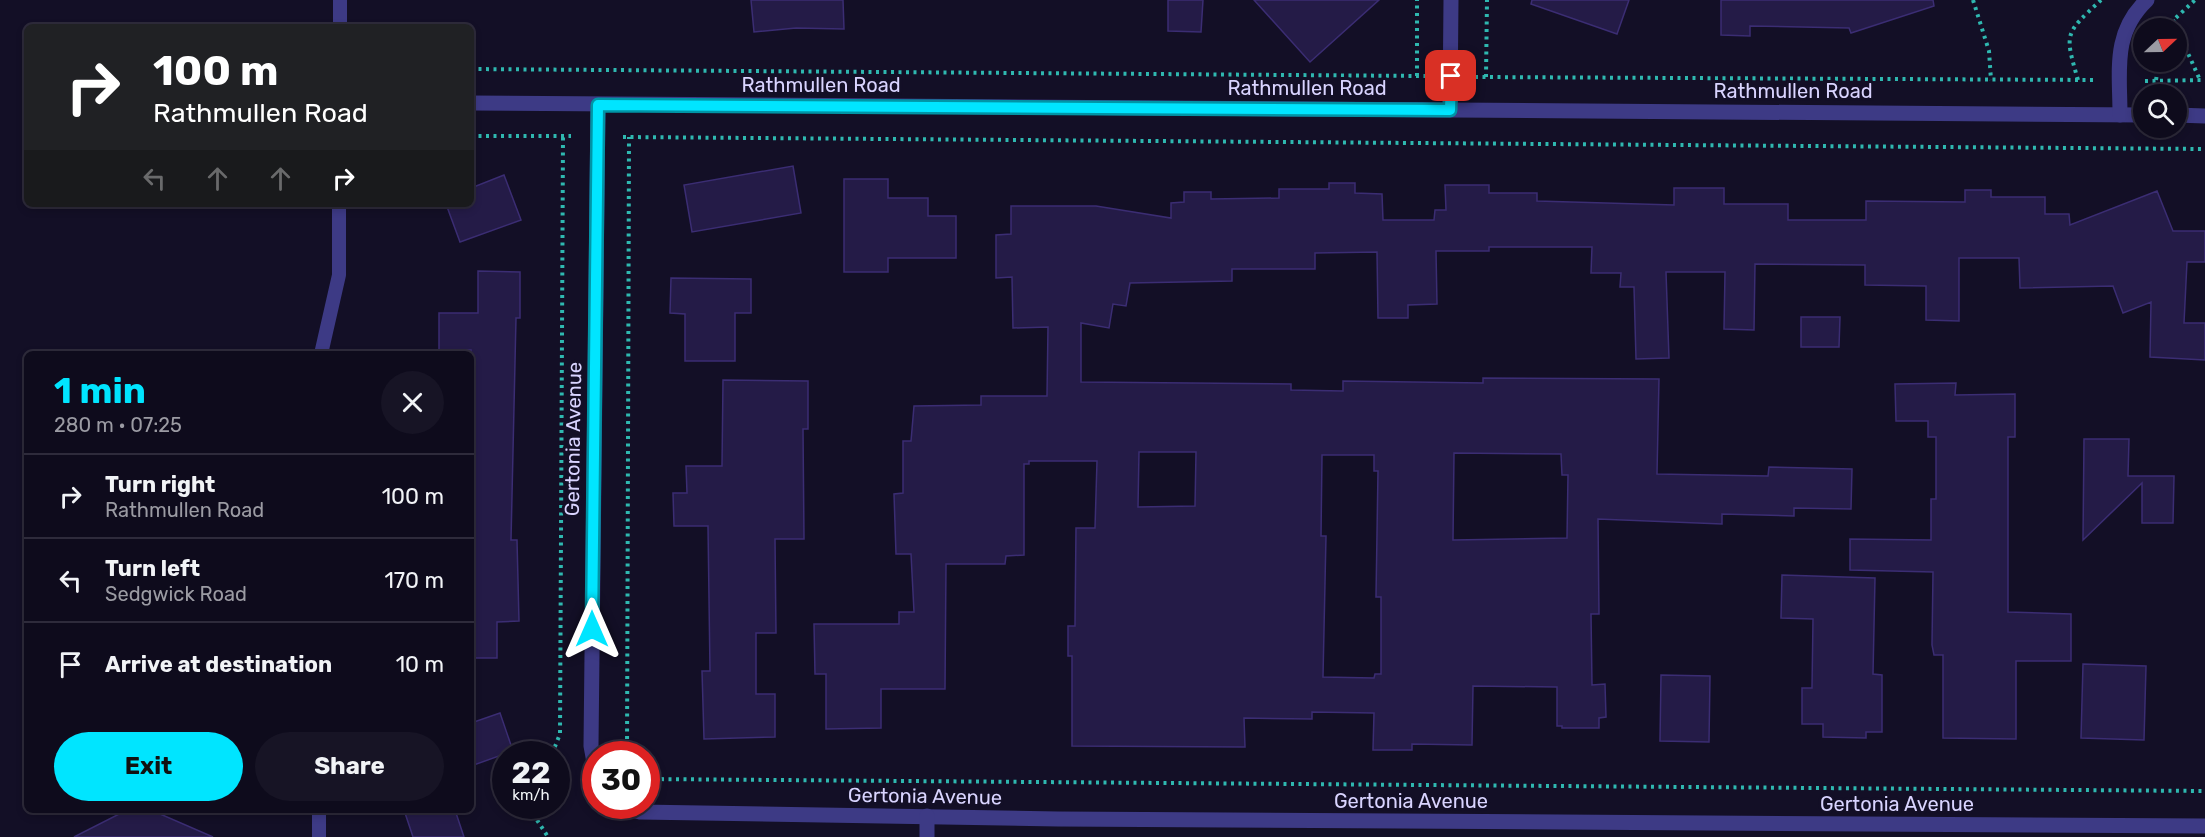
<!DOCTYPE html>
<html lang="en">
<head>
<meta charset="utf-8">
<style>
  :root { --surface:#0e0b1c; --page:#171425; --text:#f1f3f6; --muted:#9b9ba3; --line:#2e2b3b; --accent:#00e5ff }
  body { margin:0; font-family:Rubik,sans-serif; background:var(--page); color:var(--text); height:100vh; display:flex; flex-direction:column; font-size:22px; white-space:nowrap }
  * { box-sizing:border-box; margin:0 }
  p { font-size:20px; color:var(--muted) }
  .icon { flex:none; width:33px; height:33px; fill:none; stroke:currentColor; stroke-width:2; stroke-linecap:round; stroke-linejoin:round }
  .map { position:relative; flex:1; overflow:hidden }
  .side { position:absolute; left:24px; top:351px; width:450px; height:462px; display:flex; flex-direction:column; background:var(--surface); border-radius:9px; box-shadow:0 3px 9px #0003,0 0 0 2px var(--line) }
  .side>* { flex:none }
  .top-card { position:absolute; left:24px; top:24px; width:450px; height:183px; border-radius:9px; box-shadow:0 3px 9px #0003,0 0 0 2px var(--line); background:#202124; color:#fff; overflow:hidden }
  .needle { width:39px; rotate:68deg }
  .fabs { position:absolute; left:2133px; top:18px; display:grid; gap:12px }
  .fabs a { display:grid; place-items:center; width:54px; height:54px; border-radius:50%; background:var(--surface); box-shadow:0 3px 9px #0003,0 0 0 2px var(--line); font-size:30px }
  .speed { position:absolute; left:492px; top:741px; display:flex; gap:12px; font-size:30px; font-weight:700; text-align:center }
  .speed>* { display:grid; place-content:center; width:78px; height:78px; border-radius:50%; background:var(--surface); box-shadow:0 3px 9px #0003,0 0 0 2px var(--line); line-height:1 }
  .speed small { font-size:15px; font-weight:400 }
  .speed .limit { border:9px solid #d22; background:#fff; color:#111 }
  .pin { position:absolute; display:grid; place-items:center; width:51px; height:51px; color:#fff; margin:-26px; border-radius:12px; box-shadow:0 3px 9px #0006 }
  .me { position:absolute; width:66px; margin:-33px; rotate:0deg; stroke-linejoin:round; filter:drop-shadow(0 0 4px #0008) }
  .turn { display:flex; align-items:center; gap:21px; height:126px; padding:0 30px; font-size:27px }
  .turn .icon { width:78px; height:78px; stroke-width:2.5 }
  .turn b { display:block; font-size:42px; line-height:51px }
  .lanes { display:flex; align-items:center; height:57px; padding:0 30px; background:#0003; justify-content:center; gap:30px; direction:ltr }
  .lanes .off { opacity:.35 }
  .round { display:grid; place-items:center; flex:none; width:63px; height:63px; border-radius:32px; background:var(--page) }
  .head { display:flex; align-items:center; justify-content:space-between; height:102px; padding:0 30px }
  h1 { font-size:36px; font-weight:700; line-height:45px; color:var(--accent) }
  .cta { display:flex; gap:12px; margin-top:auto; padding:12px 30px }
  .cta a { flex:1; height:69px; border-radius:36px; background:var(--accent); color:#111; font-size:24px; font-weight:700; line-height:69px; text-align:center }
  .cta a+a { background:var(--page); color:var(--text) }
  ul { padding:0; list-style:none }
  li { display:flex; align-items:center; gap:18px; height:84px; padding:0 30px; border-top:2px solid var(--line) }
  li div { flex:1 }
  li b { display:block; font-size:22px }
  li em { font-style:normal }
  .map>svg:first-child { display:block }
  .building { fill:#241b47; stroke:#3b2d73; stroke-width:1.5; fill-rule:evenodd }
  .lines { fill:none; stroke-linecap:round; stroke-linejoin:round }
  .path { stroke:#2fb8b0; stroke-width:4; stroke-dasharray:3 4.5; stroke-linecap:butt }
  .service { stroke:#3d3a85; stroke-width:14 }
  .minor { stroke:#3d3a85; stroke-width:15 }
  .route-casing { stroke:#0095a6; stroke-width:15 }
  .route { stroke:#00e5ff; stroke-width:10 }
  .labels { text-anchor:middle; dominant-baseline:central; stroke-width:6; stroke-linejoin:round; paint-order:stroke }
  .street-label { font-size:20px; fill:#d9d4ff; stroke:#130f26 }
</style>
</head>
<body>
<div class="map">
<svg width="2205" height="837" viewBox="0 0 2205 837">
  <rect width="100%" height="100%" fill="#130f26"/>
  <g class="building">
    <polygon points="751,0 843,0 844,29 796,28 754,32"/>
    <polygon points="1168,0 1203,0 1201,32 1168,31"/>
    <polygon points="1254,0 1379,0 1310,62"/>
    <polygon points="1532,0 1629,0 1617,34 1531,4"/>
    <polygon points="1721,0 1933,0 1934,6 1851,33 1849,28 1750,26 1750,36 1721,35"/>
    <polygon points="793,166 801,213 692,232 684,185"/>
    <polygon points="504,175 521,220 460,242 446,204 471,204 471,188"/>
    <polygon points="844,179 888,179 888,198 928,198 928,216 956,216 956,258 888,258 888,272 844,272"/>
    <path d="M1329 183H1355V193L1382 194 1383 220H1434L1435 210H1446L1445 185H1489V193H1537V201L1674 205V188H1724V204H1788V220H1866V201L1965 202V190H1991V197H2045V214H2069L2070 225 2157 191 2173 231H2205V262H2187L2184 323H2205V360L2150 357 2151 302 2123 313 2113 286 2020 288 2019 258H1959V321L1926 320V286L1865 285V265L1755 264 1754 330 1724 329 1725 272H1666L1669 358 1636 359 1634 287H1620L1621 273H1591L1592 247H1489V251H1436L1437 304 1408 305V318H1378L1377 252 1315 253V269H1232V281L1130 283 1126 306 1113 304 1109 328 1081 323V382L1291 384V390L1343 391V381L1483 383V378L1659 379 1657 474 1768 476 1769 467 1852 469 1851 509 1794 508V516L1722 514V524L1598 519 1599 614H1591L1592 685 1605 684 1606 717 1599 718V728H1562V726H1557V687L1473 686 1472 745 1412 744V750H1373L1374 713 1312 712V719L1244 718 1245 747 1072 746V656H1068V626H1075L1076 528H1095L1097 461H1029V464H1024V555L1006 556 1005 564H946L945 689H881V728L826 729V674H815L814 624H899V612H914L911 554H896L894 494 903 493V441H911L914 406 981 405V396H1047L1048 327 1013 328 1012 277 996 278V235L1011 234V206H1096L1171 218V203L1184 202V192H1211V199L1279 198V189H1329ZM1139 452H1196L1195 506 1138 507ZM1454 453 1561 454 1562 475H1568L1567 538 1453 540ZM1322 455H1374V471H1378L1376 597H1381V674H1375L1374 678 1323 677 1326 536H1321Z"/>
    <polygon points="478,271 520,272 520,318 516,318 511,540 517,540 519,621 497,622 497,658 471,658 471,350 439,350 439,313 478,313"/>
    <polygon points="671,278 751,279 751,313 735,313 735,361 685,361 685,314 670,313"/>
    <polygon points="1801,317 1840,317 1839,347 1801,347"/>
    <polygon points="723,380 808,381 808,429 803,429 804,539 775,539 776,633 756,633 756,694 775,694 775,737 704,739 702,671 710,671 708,526 674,526 673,493 687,493 686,466 722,466"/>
    <polygon points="1956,383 1955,395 2015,394 2015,437 2008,437 2008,612 2071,614 2071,661 2016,661 2016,739 1943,738 1943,655 1934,655 1932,645 1933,572 1850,570 1850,539 1931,540 1931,499 1936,499 1936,437 1928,437 1928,421 1896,421 1895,384"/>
    <polygon points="2084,439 2129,439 2128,476 2174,476 2173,523 2142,523 2142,483 2083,540"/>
    <polygon points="1782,575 1875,578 1873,674 1882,675 1882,732 1866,732 1866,738 1823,737 1823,724 1802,724 1802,688 1812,688 1813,619 1781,618"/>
    <polygon points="2083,664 2146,666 2144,740 2081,738"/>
    <polygon points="1661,675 1710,676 1709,742 1660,741"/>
    <polygon points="500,713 513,751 471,766 471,723"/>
    <polygon points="127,810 151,810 213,837 74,837"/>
    <polygon points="404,810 455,810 464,837 413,837"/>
  </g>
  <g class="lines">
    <g class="path">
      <polyline points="1973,0 1989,51 1991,80"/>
      <polyline points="2173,20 2200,80"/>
      <polyline points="2165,28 2195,0"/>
      <polyline points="471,69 1425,76"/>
      <polyline points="1417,76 1417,0"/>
      <polyline points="1475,77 2094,80"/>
      <polyline points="1486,77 1487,0"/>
      <path d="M2078 80C2064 32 2065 34 2101 0"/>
      <polyline points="2156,80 2159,62"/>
      <polyline points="2145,81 2205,80"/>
      <polyline points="471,136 571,136"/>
      <polyline points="623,137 2205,149"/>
      <polyline points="552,754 560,734 563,136"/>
      <polyline points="627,754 629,137"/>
      <polyline points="646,779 2205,791"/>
      <polyline points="532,806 537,820 548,837"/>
    </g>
    <g class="service">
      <polyline points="340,27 340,0"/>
      <polyline points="321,354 339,275 339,204"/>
      <polyline points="319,837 319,810"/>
    </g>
    <g class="minor">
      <polyline points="471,103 2144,115"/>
      <polyline points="1450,109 1451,0"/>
      <path d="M2120 115C2120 71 2112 33 2147 0"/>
      <polyline points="2176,115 2205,116"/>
      <polyline points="596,773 591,746 598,105"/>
      <polyline points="618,806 640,812 1058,819 2205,826"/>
      <polyline points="927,837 927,816"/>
    </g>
  </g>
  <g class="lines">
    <defs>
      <polyline id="route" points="592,629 598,105 1450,110 1451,76"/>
    </defs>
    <use href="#route" class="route-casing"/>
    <use href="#route" class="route"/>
  </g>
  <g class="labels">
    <g class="street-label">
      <text x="821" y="85">Rathmullen Road</text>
      <text x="1307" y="88">Rathmullen Road</text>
      <text x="1793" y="91">Rathmullen Road</text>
      <text transform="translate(573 439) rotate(-89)">Gertonia Avenue</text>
      <text transform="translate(925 796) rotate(1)">Gertonia Avenue</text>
      <text x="1411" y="801">Gertonia Avenue</text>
      <text x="1897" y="804">Gertonia Avenue</text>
    </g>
  </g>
</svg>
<div class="fabs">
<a><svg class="needle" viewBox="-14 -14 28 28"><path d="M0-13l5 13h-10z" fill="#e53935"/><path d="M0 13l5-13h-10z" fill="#9b9ba3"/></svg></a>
<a><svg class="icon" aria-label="search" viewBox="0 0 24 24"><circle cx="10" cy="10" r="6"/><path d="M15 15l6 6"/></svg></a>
</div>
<div class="speed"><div>22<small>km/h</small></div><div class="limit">30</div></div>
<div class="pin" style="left:1451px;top:76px;background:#d93025"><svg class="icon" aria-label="arrive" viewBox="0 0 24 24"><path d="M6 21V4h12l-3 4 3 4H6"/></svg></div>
<svg class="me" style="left:592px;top:629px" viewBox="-20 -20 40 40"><path d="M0-17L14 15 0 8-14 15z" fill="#00e5ff" stroke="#fff" stroke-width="4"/></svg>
<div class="top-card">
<div class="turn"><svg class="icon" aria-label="right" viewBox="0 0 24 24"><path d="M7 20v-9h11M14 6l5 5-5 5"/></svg><div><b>100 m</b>Rathmullen Road</div></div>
<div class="lanes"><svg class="icon off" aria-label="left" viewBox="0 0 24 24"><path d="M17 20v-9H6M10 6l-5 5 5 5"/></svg><svg class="icon off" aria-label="ahead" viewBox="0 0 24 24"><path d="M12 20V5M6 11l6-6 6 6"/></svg><svg class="icon off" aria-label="ahead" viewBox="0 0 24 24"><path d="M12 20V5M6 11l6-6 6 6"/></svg><svg class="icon" aria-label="right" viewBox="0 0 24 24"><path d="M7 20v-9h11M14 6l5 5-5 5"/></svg></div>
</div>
<section class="side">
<div class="head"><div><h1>1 min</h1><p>280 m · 07:25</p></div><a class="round"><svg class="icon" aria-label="close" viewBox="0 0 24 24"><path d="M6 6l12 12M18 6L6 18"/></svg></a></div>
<ul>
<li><svg class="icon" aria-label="right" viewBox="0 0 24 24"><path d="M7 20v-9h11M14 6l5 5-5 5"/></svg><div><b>Turn right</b><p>Rathmullen Road</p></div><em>100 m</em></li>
<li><svg class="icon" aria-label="left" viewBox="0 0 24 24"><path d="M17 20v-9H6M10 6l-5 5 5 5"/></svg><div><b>Turn left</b><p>Sedgwick Road</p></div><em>170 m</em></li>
<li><svg class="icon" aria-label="arrive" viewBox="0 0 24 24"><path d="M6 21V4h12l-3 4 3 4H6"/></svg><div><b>Arrive at destination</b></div><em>10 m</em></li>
</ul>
<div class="cta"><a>Exit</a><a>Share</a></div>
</section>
</div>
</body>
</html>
